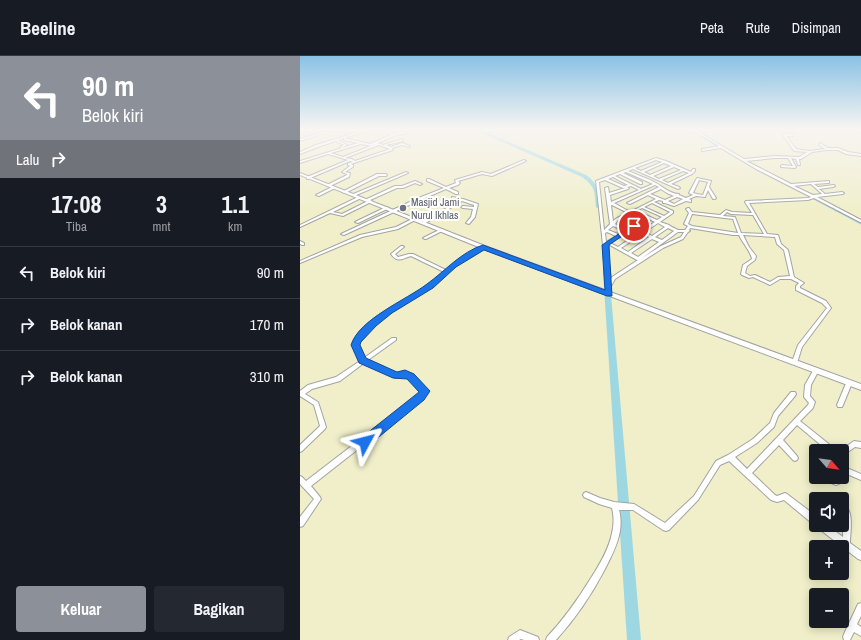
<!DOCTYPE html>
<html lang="id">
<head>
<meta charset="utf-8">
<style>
  :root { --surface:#171b24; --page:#242831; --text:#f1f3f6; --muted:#9ea1a6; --line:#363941; --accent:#8c9099 }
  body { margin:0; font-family:"Archivo Narrow",sans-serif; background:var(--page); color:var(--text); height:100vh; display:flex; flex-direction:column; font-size:15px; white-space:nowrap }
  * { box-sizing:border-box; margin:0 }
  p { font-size:13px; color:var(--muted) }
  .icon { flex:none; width:22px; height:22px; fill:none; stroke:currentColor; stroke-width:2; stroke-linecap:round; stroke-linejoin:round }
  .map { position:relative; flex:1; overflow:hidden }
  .details { display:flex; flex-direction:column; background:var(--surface); width:300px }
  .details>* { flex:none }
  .banner { background:#8c9099; color:#fff; overflow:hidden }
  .needle { width:26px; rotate:118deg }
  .buttons { position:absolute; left:509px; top:388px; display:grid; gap:8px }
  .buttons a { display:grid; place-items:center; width:40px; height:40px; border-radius:4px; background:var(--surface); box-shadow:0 2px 10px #0003; font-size:20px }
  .pin { position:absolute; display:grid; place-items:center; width:34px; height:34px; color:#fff; margin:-17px; border:2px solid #fff; border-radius:50%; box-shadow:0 1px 4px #0007 }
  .me { position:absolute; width:44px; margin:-22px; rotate:52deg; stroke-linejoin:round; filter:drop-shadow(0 0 3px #0008) }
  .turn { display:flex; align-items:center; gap:14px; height:84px; padding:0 16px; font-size:18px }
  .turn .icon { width:52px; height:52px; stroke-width:2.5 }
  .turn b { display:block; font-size:28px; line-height:34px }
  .then { display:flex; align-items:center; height:38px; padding:0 16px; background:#0003; gap:8px; font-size:15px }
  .eta { display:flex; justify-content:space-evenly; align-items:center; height:68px; text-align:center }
  .eta b { font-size:24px; font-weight:800; line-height:28px }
  .primary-button { display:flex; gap:8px; margin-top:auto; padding:8px 16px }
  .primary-button a { flex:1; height:46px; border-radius:4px; background:var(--accent); color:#fff; font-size:16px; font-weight:800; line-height:46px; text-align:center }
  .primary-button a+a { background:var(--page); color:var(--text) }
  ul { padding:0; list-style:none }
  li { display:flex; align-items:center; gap:12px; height:52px; padding:0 16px; border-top:1px solid var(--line) }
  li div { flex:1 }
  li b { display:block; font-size:15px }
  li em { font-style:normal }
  header { display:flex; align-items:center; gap:24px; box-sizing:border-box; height:56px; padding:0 20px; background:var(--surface); border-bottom:1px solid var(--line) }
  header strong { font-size:19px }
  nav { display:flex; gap:22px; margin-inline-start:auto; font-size:14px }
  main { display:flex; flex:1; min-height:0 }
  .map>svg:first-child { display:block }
  .farmland { fill:#f0efca; fill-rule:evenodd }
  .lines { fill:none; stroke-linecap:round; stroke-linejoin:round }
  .canal-far1 { stroke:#9dd7e1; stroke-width:2.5 }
  .canal { stroke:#9dd7e1; stroke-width:3 }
  .river { fill:#9dd7e1; fill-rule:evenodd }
  .minor-casing { stroke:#a3a3a3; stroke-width:2 }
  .tertiary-casing { stroke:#a3a3a3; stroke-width:2 }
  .minor { fill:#fff; fill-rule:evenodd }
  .tertiary { fill:#fff; fill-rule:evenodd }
  .route { fill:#1a73e8; stroke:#114b97 }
  .worship-dot { fill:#6b7280; stroke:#fff; stroke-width:1.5 }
  .labels { text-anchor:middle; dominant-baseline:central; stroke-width:4; stroke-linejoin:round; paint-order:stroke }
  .far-worship-label { font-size:11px; fill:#5b616d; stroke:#fff; text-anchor:start }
</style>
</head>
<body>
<header>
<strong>Beeline</strong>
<nav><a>Peta</a><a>Rute</a><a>Disimpan</a></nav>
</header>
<main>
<section class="details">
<div class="banner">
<div class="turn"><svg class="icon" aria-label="left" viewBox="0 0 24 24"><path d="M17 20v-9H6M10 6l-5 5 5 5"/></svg><div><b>90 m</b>Belok kiri</div></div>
<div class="then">Lalu<svg class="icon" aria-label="right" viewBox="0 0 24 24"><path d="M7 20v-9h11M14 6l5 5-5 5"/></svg></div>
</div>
<div class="eta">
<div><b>17:08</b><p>Tiba</p></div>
<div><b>3</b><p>mnt</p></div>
<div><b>1.1</b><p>km</p></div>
</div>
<ul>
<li><svg class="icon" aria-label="left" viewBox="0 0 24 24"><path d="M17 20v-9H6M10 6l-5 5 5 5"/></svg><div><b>Belok kiri</b></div><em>90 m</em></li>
<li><svg class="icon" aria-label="right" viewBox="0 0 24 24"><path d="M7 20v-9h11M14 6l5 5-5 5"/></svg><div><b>Belok kanan</b></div><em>170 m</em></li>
<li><svg class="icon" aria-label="right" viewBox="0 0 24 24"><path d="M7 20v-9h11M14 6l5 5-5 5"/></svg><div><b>Belok kanan</b></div><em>310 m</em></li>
</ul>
<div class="primary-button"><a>Keluar</a><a>Bagikan</a></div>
</section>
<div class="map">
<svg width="561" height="584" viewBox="0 0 561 584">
  <rect width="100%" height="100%" fill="#efe9e1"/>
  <path class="farmland" d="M0 74H561V584H0ZM516 395H542V421H516ZM516 443H542V469H516ZM516 491H542V517H516ZM516 539H542V565H516Z"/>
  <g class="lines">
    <polyline class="canal-far1" points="391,74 450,109"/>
    <polyline class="canal" points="510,140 561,167"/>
    <g class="river">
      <path d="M175 74H181L286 119C298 127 300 137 302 151L299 153 296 151C295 136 295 130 282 121Z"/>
      <polygon points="306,214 309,216 341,584 327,584 303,216"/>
    </g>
    <defs>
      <g id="minor">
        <polygon points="9,74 14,74 0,78 0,76"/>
        <polygon points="30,74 34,74 0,85 0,83"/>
        <polygon points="65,74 69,74 38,84 47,89 42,92 40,91 44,89 36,85 18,91 0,98 0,96 16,89"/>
        <path d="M392 74H395L444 103 475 100 499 101 507 96 494 95 483 79 484 78H494L493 80H486L496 93 509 95 525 93 519 89 520 87 528 92H538L548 96 561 98V100L546 98 538 94H527L512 96 501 103H499L500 109H498L496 103 491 102 496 111 495 112 481 111V110L482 109 493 110 488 102H475L446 105 458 111 491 128 529 125V127H528L514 128 518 131 534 129 535 130 533 131 519 133 525 138 542 136 544 137 543 138 517 141 561 164V166H560L514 142 508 144 449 147 467 178 478 179 481 188 488 194 494 221 504 227 500 230V232L526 245 531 252 502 291 497 307H493L492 306 498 289 527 252 522 247 496 234V230L499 227 491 223H480L470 229 453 221 449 222 442 219 441 218 443 209 452 203C451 196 442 186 439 179H433L390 172 389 174 390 175 388 176 383 183 363 192 315 223 310 232 312 238 310 239 308 238 306 232 308 227 307 226 296 125 356 102 366 105 391 116 393 113H395V115L392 118 371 128 379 131 380 132 378 133 333 113 328 115C337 119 347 122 356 127 363 131 370 138 379 138V139L386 142 393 139 389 137 397 122 411 125 409 131 416 142 415 143H413L408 134 405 141 396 140 389 143 391 144V146L386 145 374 150 365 147H363V145L359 144 354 146 373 155V157L360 166 369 169 370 170 378 174H385L388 170 384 168 389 157 386 153 388 152H389L392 156 420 159 426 154 432 156 452 157 445 146 446 145 508 142 511 141 456 113 421 92 402 95V93H403L419 90ZM356 104 362 106 341 115 335 112ZM364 107 371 110 350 119 344 116ZM374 111 381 114 359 123 353 120ZM383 115 389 117 368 127 362 124ZM326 116 353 128 341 133 315 120 320 118 340 128H342V126L323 117ZM313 121 328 129 324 130 308 123ZM305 124 323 132H325L309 137 308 131 305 132 310 168 304 174 299 126ZM399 124 408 126 403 139 397 138 393 137ZM511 128 522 138 513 139 494 130ZM355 129 359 131 327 147 330 148 348 139 356 143 330 156 314 147ZM331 130 339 134 311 146 310 139 328 133 329 132 327 131ZM361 133 367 137 374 140 365 144 350 138ZM377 141 383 143 374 148 368 145ZM352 147 370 156 364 160 344 151ZM311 149H312L328 157 317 162 313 165ZM342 152 362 161 357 164 337 155ZM334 156 355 166 350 169 329 159ZM427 156 431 158 453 159 464 178 441 177 435 161 423 160ZM392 158 433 163 438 177 392 170 388 168ZM326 160 348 171 344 174 321 163ZM318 164 331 170 326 173 315 168ZM358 167 365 171 352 180 345 176ZM313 170 324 175 318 178 308 174ZM334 172 341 175 318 191 310 187ZM368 172 374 175 362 184 355 181ZM307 176 316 180 306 186 305 177ZM378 176H384L381 181 361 190 342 202ZM343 178 349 181 328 196 321 192ZM443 179 475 181 477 188 484 194 490 220 478 221 470 226 455 219 450 220 445 217 447 210 455 204 456 200 449 191ZM352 183 359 186 338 201 331 197ZM308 188 337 204H338L312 221 311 223 306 189Z"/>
        <path d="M105 76 106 78 96 79 71 90 61 88 31 97 43 101 78 87 83 89 102 83 103 85 86 89 91 91 102 87 110 90 109 91 102 89 92 92 93 94 51 108 53 109V111L45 116 50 117 49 121 30 130 27 129 47 119V118L42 116 50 110 48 109V107L53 106 50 105 8 123H7V121L48 104 28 98 0 107V105L58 87 44 84V82L70 88 95 77ZM79 89 90 93 55 105 52 103 45 102Z"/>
        <polygon points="224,104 226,105 192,120 182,118 158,125 160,127 158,129 149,132 158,136 158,138 156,138 146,133 118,145 44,179 41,178 116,143 144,132 127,125 127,123 129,123 146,131 156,127 155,124 182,116 191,118"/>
        <polygon points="106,116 108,117 54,140 51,139"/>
        <polygon points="77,118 86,118 87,119 86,120 79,120 45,137 42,136"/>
        <polygon points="115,125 122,128 120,129 115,127 103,132 97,132 70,144 72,145 71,146 43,160 30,157 0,171 0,169 58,141 61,142 33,156 42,158 68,145 66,144 67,143 95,130 102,130"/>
        <polygon points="32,131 35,132 19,140 16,139"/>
        <polygon points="152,141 163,143 178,148 175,161 169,168 166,167 171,161 173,153 163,152 161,151 163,150 174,151 174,149 162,145 124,168 122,168 122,166 159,145 152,143"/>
        <polygon points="86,151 89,152 58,167 55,166"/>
        <polygon points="114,162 117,163 98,173 62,181 0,207 0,205 60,179 96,171"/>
        <polygon points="141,173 144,174 126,183 125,183 123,182"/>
        <polygon points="0,185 4,187 4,189 2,189 0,188"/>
        <path d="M101 190H103L104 191 95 198 98 201 109 198H113L146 214C155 206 164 202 173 196 177 194 180 191 184 190L185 191C178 198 168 202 159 208 149 214 142 224 131 231 106 249 73 261 57 289L64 302 92 282H96V284L68 304 96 318 105 316 113 318 128 335 122 343 11 430 20 441 21 443 3 470 0 471V461L14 443 0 428V420L2 421 6 425 118 339 122 335 109 322 105 320 96 322 64 307 40 325 12 333 5 338 18 346 26 371 25 373 2 395 0 396V389L20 370 14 349 0 340V335L8 329 36 321 60 305 53 289 58 279 65 271 75 263 97 248 127 230 144 216 111 200C103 202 98 208 91 198Z"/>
        <path d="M516 312 518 313 519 314 511 329 510 340 515 346 513 352 500 365 535 393 536 395H528L497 369 483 384 497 400 498 402 497 404 495 405 493 404 479 389 452 417 475 439 477 440 485 437 487 438 516 460V469L513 468 484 444 477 446 471 444 429 405 420 409 398 444 369 474 366 475 363 474 333 454H319C321 461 321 468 320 475 318 488 311 501 305 513 292 538 275 563 256 584H246L247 581C264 563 278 543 291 522 300 508 309 493 312 477 314 469 314 460 312 452L299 448 284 441 283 439 284 437 286 436 300 442 314 446 334 448 365 467 394 440 416 405 428 399 453 383 470 367 474 357 491 336H495L496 338 495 340 478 360 474 371 457 387 435 401 447 413 508 349 509 347 504 341 505 329 514 313Z"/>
        <polygon points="547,325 551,325 552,327 543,349 542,351 538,351 537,349"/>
        <polygon points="554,385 561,386 561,392 555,391 542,400 542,395 540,395"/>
        <polygon points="542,410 561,418 561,424 542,416"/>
        <path d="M542 418 543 419 544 421C543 425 540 428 536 429L529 426 528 424 529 422 532 421 535 422 536 421H542Z"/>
        <path d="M542 447C555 454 550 474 550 487L561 495V504L558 503 518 472 517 469H527L543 481V460L542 457Z"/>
        <polygon points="561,547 561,560 557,568 561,571 561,580 554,576 550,584 544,584 543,581 544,578 558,548"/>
        <polygon points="220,574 238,581 239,584 224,584 221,583 219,584 208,584 209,581"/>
      </g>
      <polygon id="tertiary" points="0,117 185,190 561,328 561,334 181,192 0,119"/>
    </defs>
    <use href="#minor" class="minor-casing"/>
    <use href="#tertiary" class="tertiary-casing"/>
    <use href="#minor" class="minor"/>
    <use href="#tertiary" class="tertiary"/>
  </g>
  <linearGradient id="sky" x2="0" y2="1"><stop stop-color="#8ac2e5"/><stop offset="0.47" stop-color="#f8f5f2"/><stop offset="1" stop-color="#f8f5f2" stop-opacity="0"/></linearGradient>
  <rect width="561" height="156" fill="url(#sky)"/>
  <path class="route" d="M332 169 337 170 309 189 312 240H307L184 194 156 211 133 232 92 257 76 270 61 286 60 289 66 302 97 316 105 314 114 318 130 335 124 344 69 389 65 391 61 389 59 386 61 382 119 336 107 323 93 322 59 307 51 289C59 263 106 244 127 228 145 215 161 196 183 189L305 234 302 189Z"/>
  <circle class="worship-dot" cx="103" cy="152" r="4"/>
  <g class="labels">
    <g class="far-worship-label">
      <text x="111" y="146">Masjid Jami<tspan x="111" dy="13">Nurul Ikhlas</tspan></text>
    </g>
  </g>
</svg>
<div class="buttons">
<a><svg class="needle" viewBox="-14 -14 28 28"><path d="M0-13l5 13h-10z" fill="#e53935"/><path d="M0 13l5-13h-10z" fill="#9ea1a6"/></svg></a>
<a><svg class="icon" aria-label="sound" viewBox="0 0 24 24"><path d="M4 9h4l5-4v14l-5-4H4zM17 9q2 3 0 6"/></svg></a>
<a>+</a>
<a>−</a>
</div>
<div class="pin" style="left:334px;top:170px;background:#d93025"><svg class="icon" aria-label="arrive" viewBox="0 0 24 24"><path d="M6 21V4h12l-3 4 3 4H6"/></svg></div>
<svg class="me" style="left:65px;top:386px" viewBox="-20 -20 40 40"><path d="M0-17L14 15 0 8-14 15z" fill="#1a73e8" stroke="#fff" stroke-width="4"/></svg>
</div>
</main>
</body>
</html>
